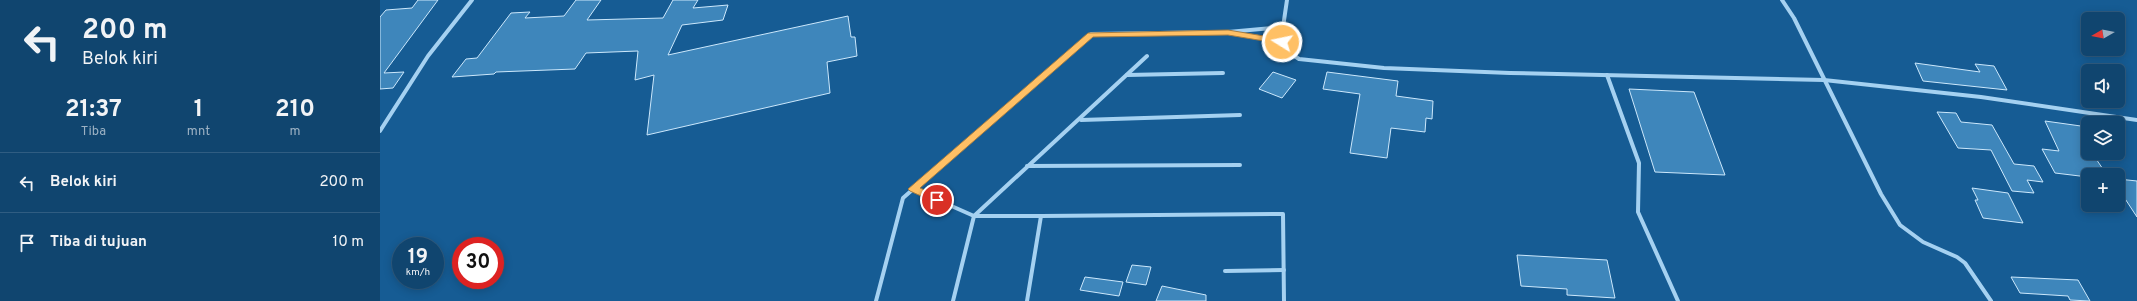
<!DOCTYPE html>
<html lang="id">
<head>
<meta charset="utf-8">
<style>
  :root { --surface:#10456f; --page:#1e4f77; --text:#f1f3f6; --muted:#9cb1c3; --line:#305d82 }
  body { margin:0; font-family:Overpass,sans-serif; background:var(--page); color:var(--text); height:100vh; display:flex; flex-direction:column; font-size:15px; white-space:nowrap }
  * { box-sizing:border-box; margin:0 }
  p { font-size:13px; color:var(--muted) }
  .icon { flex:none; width:22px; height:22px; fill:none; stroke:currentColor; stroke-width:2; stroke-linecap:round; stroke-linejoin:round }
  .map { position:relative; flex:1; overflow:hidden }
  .details { display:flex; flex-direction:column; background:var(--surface); width:380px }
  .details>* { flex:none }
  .top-card { background:#10456f; color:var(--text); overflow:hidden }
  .needle { width:26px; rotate:261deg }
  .buttons { position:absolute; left:1701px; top:12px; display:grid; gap:8px }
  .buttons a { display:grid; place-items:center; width:44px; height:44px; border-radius:6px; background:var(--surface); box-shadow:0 2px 10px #0003,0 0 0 1px var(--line); font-size:20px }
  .speed { position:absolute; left:12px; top:237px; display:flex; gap:8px; font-size:20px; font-weight:700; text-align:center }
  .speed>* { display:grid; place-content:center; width:52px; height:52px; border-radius:50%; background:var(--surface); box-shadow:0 2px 10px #0003,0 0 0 1px var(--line); line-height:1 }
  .speed small { font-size:10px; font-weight:400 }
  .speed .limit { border:6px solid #d22; background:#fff; color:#111 }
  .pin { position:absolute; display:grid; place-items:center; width:34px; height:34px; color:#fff; margin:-17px; border:2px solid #fff; border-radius:50%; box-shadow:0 1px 4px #0007 }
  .me { position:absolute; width:44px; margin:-22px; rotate:280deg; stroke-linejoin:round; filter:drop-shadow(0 0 3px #0008) }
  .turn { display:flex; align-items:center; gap:14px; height:84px; padding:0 16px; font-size:18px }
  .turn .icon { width:52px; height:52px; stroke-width:2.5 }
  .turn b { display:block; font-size:28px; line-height:34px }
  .eta { display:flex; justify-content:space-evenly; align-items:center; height:68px; text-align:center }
  .eta b { font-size:24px; font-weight:700; line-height:28px }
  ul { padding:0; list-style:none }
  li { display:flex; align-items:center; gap:12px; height:60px; padding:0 16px; border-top:1px solid var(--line) }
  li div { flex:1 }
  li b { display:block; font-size:15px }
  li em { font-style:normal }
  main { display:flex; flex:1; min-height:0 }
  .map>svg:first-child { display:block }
  .building { fill:#3e86bb; stroke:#cce8fc }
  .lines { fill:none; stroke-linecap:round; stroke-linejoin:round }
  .minor { stroke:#a5d1f1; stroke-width:4 }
  .route { fill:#ffc065; stroke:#a67d42 }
</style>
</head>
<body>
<main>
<section class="details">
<div class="top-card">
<div class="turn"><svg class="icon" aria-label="left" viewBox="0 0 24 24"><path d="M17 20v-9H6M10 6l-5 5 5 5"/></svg><div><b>200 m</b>Belok kiri</div></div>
</div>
<div class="eta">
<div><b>21:37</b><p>Tiba</p></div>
<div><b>1</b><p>mnt</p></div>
<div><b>210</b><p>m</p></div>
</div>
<ul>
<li><svg class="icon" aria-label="left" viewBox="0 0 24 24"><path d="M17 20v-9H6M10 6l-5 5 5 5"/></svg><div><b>Belok kiri</b></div><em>200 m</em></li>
<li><svg class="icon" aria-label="arrive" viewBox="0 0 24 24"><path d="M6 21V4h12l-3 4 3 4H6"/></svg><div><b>Tiba di tujuan</b></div><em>10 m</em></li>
</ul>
</section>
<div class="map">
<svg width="1757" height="301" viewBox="0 0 1757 301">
  <rect width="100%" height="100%" fill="#165c94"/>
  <g class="building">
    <polygon points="38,0 58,0 4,73 24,72 13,88 0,89 0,17 6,10 32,8"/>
    <polygon points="196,0 221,0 207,20 283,18 293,0 318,0 313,8 348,5 343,20 302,25 288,55 468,16 471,37 475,37 477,56 447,62 450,93 267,135 274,75 255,80 258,51 206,53 195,69 116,72 114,74 72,77 86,59 97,58 131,13 150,12 145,18 184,16"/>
    <polygon points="1535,63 1600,72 1595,64 1614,66 1627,90 1543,81"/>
    <polygon points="893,72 916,80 902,98 879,89"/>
    <polygon points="947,72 1018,81 1016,96 1053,101 1052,119 1046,118 1045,132 1011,128 1007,158 970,153 980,94 943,89"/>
    <polygon points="1249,89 1314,92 1345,175 1275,172"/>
    <polygon points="1557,112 1576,113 1581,122 1612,125 1634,164 1654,166 1663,182 1647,180 1654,193 1632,191 1611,150 1578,148"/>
    <polygon points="1665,121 1708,127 1708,153 1712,153 1727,175 1708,175 1708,177 1675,173 1662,149 1679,151"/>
    <polygon points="1738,179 1757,181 1757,217 1738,188"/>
    <polygon points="1592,188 1628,193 1643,223 1603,218 1595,200 1598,200"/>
    <polygon points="1137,255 1227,260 1235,298 1187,295 1187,289 1141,286"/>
    <polygon points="752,265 771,267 766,285 746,282"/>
    <polygon points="705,277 743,282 739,296 700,290"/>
    <polygon points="1631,277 1698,280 1710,301 1690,300 1688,296 1640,293"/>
    <polygon points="782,286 826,295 826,301 776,301"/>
  </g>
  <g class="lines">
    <g class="minor">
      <polyline points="907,0 902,34 904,49 919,59 1004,68 1130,73 1444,80 1601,97 1757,120"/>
      <polyline points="1402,0 1414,18 1501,194 1520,225 1543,242 1577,257 1585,263 1611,301"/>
      <polyline points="853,33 902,42"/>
      <polyline points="747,75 843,73"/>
      <polyline points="1227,75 1259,163 1258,212 1298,301"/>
      <polyline points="701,120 860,115"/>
      <polyline points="0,131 48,56 92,0"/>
      <polyline points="647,166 860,165"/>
      <polyline points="533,189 594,216 661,216"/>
      <polyline points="845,271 904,270"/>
      <polyline points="496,301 523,198 711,34 848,32 903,27"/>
      <polyline points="573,301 594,216 767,56"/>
      <polyline points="647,301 661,216 903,214 904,301"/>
    </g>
  </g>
  <polygon class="route" points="848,30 902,39 906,42 902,44 848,35 713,37 540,188 561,197 561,202 554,202 530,191 528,189 708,33"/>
</svg>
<div class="buttons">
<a><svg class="needle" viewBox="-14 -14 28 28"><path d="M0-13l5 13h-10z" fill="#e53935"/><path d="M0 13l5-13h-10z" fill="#9cb1c3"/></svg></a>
<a><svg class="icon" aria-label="sound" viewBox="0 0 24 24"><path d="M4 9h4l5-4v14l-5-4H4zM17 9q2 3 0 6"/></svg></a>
<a><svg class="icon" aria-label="layers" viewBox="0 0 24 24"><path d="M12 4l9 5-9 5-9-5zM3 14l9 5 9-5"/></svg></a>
<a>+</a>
</div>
<div class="speed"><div>19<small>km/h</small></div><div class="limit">30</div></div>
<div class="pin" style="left:557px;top:200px;background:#d93025"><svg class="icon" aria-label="arrive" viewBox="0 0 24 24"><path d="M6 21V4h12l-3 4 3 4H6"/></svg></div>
<svg class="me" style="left:902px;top:42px" viewBox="-20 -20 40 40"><circle r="17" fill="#ffc065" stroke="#fff" stroke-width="3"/><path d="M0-11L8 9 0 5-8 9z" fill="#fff"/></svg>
</div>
</main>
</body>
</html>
